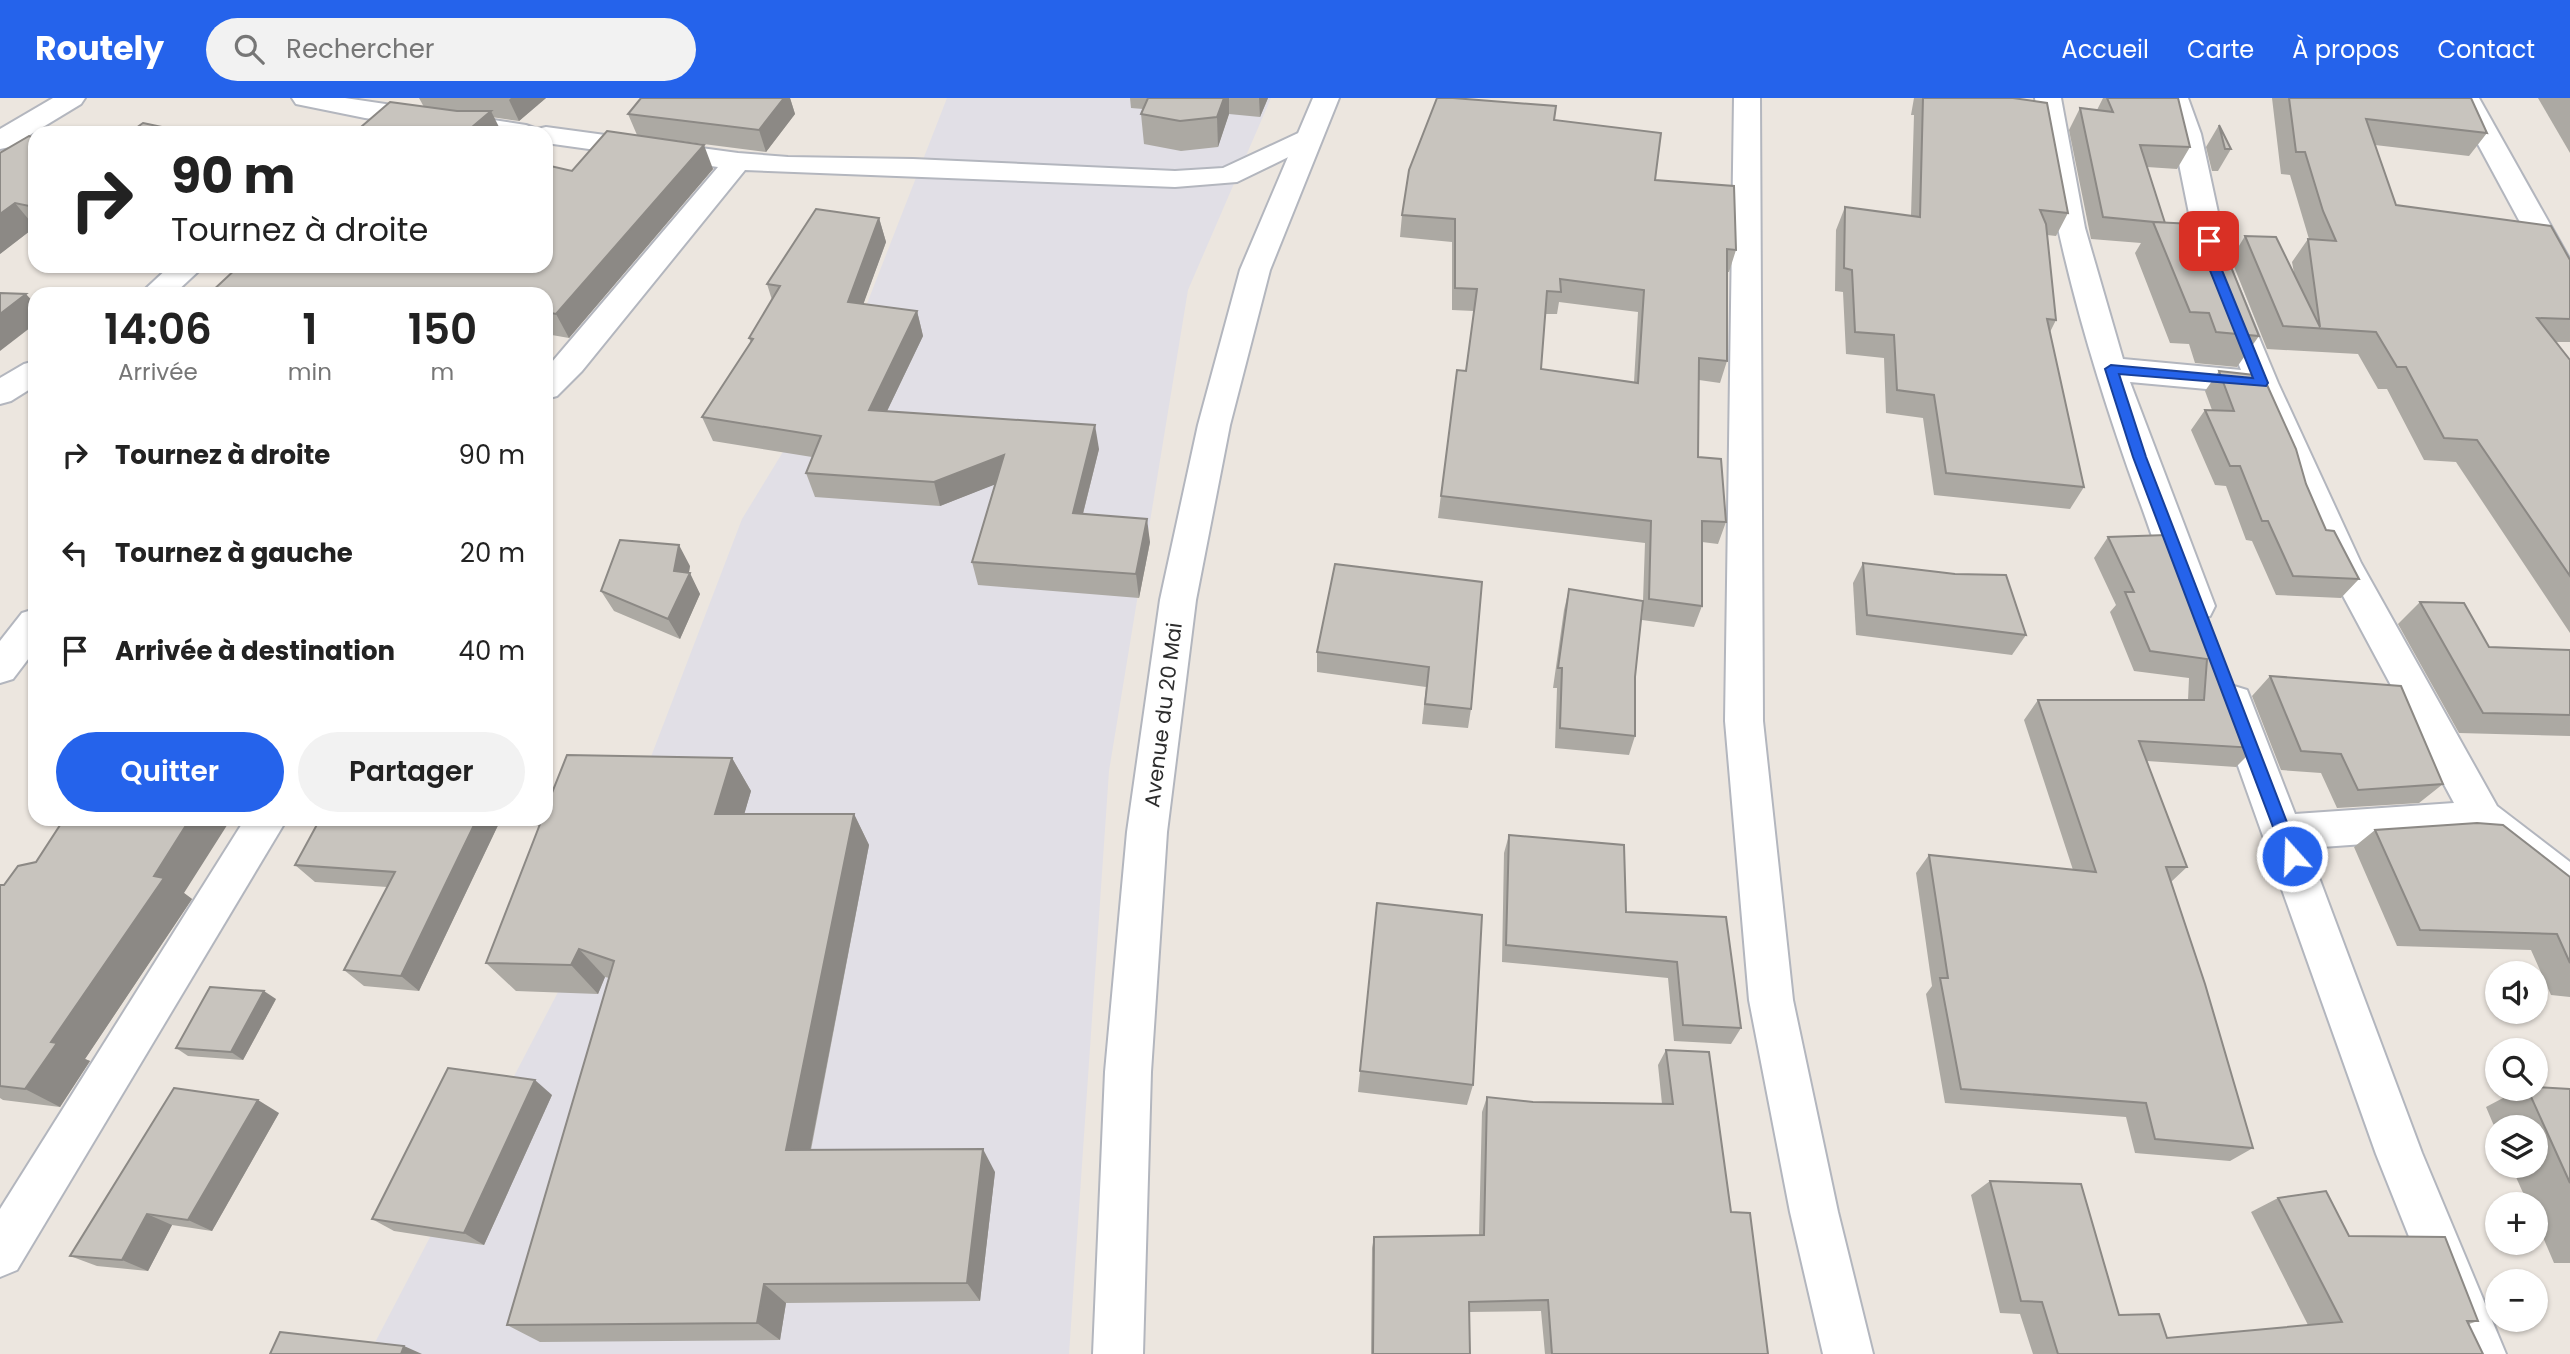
<!DOCTYPE html>
<html lang="fr">
<head>
<meta charset="utf-8">
<style>
  :root { --surface:#fff; --page:#f2f2f2; --text:#222; --muted:#767676; --accent:#2563eb }
  body { margin:0; font-family:Poppins,sans-serif; background:var(--page); color:var(--text); height:100vh; display:flex; flex-direction:column; font-size:26px; white-space:nowrap }
  * { box-sizing:border-box; margin:0 }
  p { font-size:23px; color:var(--muted) }
  .icon { flex:none; width:38px; height:38px; fill:none; stroke:currentColor; stroke-width:2; stroke-linecap:round; stroke-linejoin:round }
  .map { position:relative; flex:1; overflow:hidden }
  .panel { position:absolute; left:28px; top:189px; width:525px; height:539px; display:flex; flex-direction:column; background:var(--surface); border-radius:21px; box-shadow:0 2px 5px #0004 }
  .panel>* { flex:none }
  .top-card { position:absolute; left:28px; top:28px; width:525px; height:147px; border-radius:21px; box-shadow:0 2px 5px #0004; background:#fff; color:var(--text); overflow:hidden }
  .fabs { position:absolute; left:2485px; top:863px; display:grid; gap:14px }
  .fabs a { display:grid; place-items:center; width:63px; height:63px; border-radius:50%; background:var(--surface); box-shadow:0 2px 5px #0004; font-size:35px }
  .pin { position:absolute; display:grid; place-items:center; width:60px; height:60px; color:#fff; margin:-30px; border-radius:14px; box-shadow:0 4px 10px #0006 }
  .me { position:absolute; width:77px; margin:-38px; rotate:340deg; stroke-linejoin:round; filter:drop-shadow(0 0 5px #0008) }
  .turn { display:flex; align-items:center; gap:24px; height:147px; padding:0 28px; font-size:32px }
  .turn .icon { width:91px; height:91px; stroke-width:2.5 }
  .turn b { display:block; font-size:49px; line-height:60px }
  .eta { display:flex; justify-content:space-evenly; align-items:center; height:119px; text-align:center }
  .eta b { font-size:42px; font-weight:600; line-height:49px }
  .button { display:flex; gap:14px; margin-top:auto; padding:14px 28px }
  .button a { flex:1; height:80px; border-radius:42px; background:var(--accent); color:#fff; font-size:28px; font-weight:600; line-height:80px; text-align:center }
  .button a+a { background:var(--page); color:var(--text) }
  ul { padding:0; list-style:none }
  li { display:flex; align-items:center; gap:21px; height:98px; padding:0 28px }
  li div { flex:1 }
  li b { display:block; font-size:26px }
  li em { font-style:normal }
  header { display:flex; align-items:center; gap:42px; box-sizing:border-box; height:98px; padding:0 35px; background:var(--accent); color:#fff }
  header strong { font-size:33px }
  nav { display:flex; gap:38px; margin-inline-start:auto; font-size:24px }
  .search { width:490px; height:63px; background:var(--page); display:flex; align-items:center; gap:18px; box-sizing:border-box; padding:0 24px; border-radius:38px; color:var(--muted); font-size:26px }
  .map>svg:first-child { display:block }
  .industrial { fill:#e1dfe6 }
  .lines { fill:none; stroke-linecap:round; stroke-linejoin:round }
  .minor-casing { stroke:#b3b6be; stroke-width:4 }
  .tertiary-casing { stroke:#b3b6be; stroke-width:4 }
  .secondary-casing { stroke:#b3b6be; stroke-width:4 }
  .minor { fill:#fff; fill-rule:evenodd }
  .tertiary { fill:#fff; fill-rule:evenodd }
  .secondary { fill:#fff; fill-rule:evenodd }
  .wall { fill:#aca9a3; fill-rule:evenodd }
  .shaded-wall { fill:#8c8985 }
  .building { fill:#c8c4be; stroke:#8c8985; stroke-width:2; fill-rule:evenodd }
  .route { fill:#2563eb; stroke:#184099; stroke-width:2 }
  .labels { text-anchor:middle; dominant-baseline:central; stroke-width:6; stroke-linejoin:round; paint-order:stroke }
  .street-label { font-size:21px; fill:#2c2c2c; stroke:#fff }
</style>
</head>
<body>
<header>
<strong>Routely</strong>
<div class="search"><svg class="icon" aria-label="search" viewBox="0 0 24 24"><circle cx="10" cy="10" r="6"/><path d="M15 15l6 6"/></svg>Rechercher</div>
<nav><a>Accueil</a><a>Carte</a><a>À propos</a><a>Contact</a></nav>
</header>
<div class="map">
<svg width="2570" height="1256" viewBox="0 0 2570 1256">
  <rect width="100%" height="100%" fill="#ece6df"/>
  <polygon class="industrial" points="947,0 1271,0 1188,192 1109,673 1069,1256 369,1256 569,873 742,421 856,234"/>
  <g class="lines">
    <defs>
      <g id="minor">
        <polygon points="292,0 345,0 526,27 537,31 546,29 738,55 788,59 913,61 1175,73 1223,70 1309,30 1319,32 1323,38 1319,44 1237,84 1175,89 745,72 582,273 557,298 546,301 546,271 718,69 546,45 546,35 469,35 365,20 296,6"/>
        <polygon points="1734,0 1760,0 1763,623 1793,902 1838,1114 1873,1256 1823,1256 1790,1114 1749,902 1725,623"/>
        <path d="M2035 0H2061L2085 130 2123 261 2241 272 2200 170 2173 36 2162 0H2188L2201 36 2230 170 2278 285 2361 465 2497 708 2570 764V806L2555 801 2476 738 2308 750 2422 1055 2506 1256H2456L2376 1056 2215 603 2221 592 2234 588 2247 592 2295 716 2454 705 2326 466 2250 295 2130 284 2215 508 2210 518 2197 522 2184 518C2164 481 2153 438 2138 399 2091 269 2053 138 2035 0Z"/>
        <polygon points="2453,0 2479,0 2570,162 2570,199 2559,196 2555,189"/>
        <polygon points="170,168 204,168 174,196 140,196"/>
        <polygon points="35,263 35,288 11,303 0,306 0,280 24,266"/>
        <polygon points="35,511 35,552 13,581 0,585 0,543 22,515"/>
        <polygon points="245,721 287,721 17,1172 0,1179 0,1111"/>
      </g>
      <polygon id="tertiary" points="53,0 85,0 81,6 10,49 0,51 0,31"/>
      <polygon id="secondary" points="1313,0 1339,0 1270,172 1230,327 1196,502 1167,734 1151,974 1143,1256 1093,1256 1105,974 1127,734 1160,502 1198,327 1240,172"/>
    </defs>
    <use href="#minor" class="minor-casing"/>
    <use href="#tertiary" class="tertiary-casing"/>
    <use href="#secondary" class="secondary-casing"/>
    <use href="#minor" class="minor"/>
    <use href="#tertiary" class="tertiary"/>
    <use href="#secondary" class="secondary"/>
  </g>
  <g class="wall">
    <polygon points="419,0 546,0 519,23 424,9"/>
    <polygon points="641,0 790,0 795,16 766,54 672,42 713,71 569,240 546,236 546,196 235,172 218,168 347,168 572,73 637,37 628,16"/>
    <polygon points="1130,0 1268,0 1260,19 1229,16 1218,49 1181,53 1144,46 1141,16 1143,11 1131,10"/>
    <polygon points="1914,0 2013,0 2068,115 2056,138 2047,137 2056,222 2050,234 2084,389 2070,411 1934,397 1923,320 1886,315 1884,260 1846,256 1843,194 1835,193 1836,132 1845,109 1911,118 1914,17 1911,17"/>
    <polygon points="2103,0 2178,0 2190,49 2177,71 2147,69 2165,125 2259,238 2237,269 2195,265 2189,246 2170,245 2135,155 2141,145 2091,141 2069,32 2080,10 2097,12"/>
    <polygon points="2272,0 2471,0 2487,35 2469,58 2375,47 2396,107 2570,162 2570,244 2556,244 2570,262 2570,535 2456,364 2424,362 2387,291 2378,291 2358,256 2267,251 2231,161 2245,138 2294,175 2292,164 2308,141 2309,141 2290,77 2281,76"/>
    <polygon points="2538,0 2570,0 2570,55"/>
    <path d="M1554 22 1655 82 1736 152 1729 174H1727V263L1720 285 1699 282 1698 359 1726 424 1718 446 1702 444V508L1694 529 1642 522 1643 504 1635 579V638L1629 657 1555 650 1557 590H1553L1564 512 1569 491 1643 503 1645 445 1438 420 1457 272 1466 273 1474 213 1452 212V144L1400 139 1402 117ZM1559 204 1638 214 1634 284 1541 271 1545 216H1557Z"/>
    <polygon points="2219,27 2231,51 2218,73 2212,73 2206,49"/>
    <polygon points="35,40 35,129 0,156"/>
    <polygon points="879,120 886,144 863,206 917,213 923,238 887,313 1099,351 1083,416 1150,444 1139,500 978,487 972,464 995,386 940,408 815,399 806,375 812,359 713,343 702,319 751,245 749,240 772,202 767,186"/>
    <polygon points="2219,273 2306,386 2326,432 2359,481 2341,500 2276,497 2252,443 2246,442 2226,388 2215,387 2191,332 2205,312 2212,312 2205,293"/>
    <polygon points="2167,437 2255,650 2236,669 2147,663 2187,769 2171,784 2253,1050 2230,1063 2135,1055 2126,1019 1945,1005 1926,896 1932,888 1916,775 1929,757 2073,772 2024,622 2038,602 2188,602 2189,580 2134,573 2110,514 2116,507 2094,460 2108,439"/>
    <polygon points="1863,465 2026,537 2012,557 1856,537 1853,485"/>
    <polygon points="1335,466 1471,611 1468,630 1422,626 1426,589 1317,574 1317,554"/>
    <polygon points="690,468 689,475 700,496 680,541 614,513 601,493"/>
    <polygon points="2420,504 2489,549 2570,552 2570,638 2459,635 2398,526"/>
    <polygon points="2270,578 2443,686 2419,705 2337,710 2321,675 2281,672 2252,598"/>
    <polygon points="732,660 751,693 744,716 854,716 869,747 811,1052 995,1074 980,1203 786,1205 780,1242 540,1244 507,1227 609,880 605,879 598,896 516,893 486,865"/>
    <polygon points="320,721 501,721 419,893 364,888 344,872 387,789 315,784 295,767"/>
    <polygon points="2375,732 2570,779 2570,899 2551,897 2531,852 2397,848 2354,749"/>
    <polygon points="1509,737 1626,814 1726,819 1741,930 1731,946 1674,943 1668,880 1502,864 1504,755"/>
    <polygon points="0,787 184,795 192,801 85,961 90,963 60,1009 3,1002 0,1000"/>
    <polygon points="1377,805 1473,987 1467,1007 1358,994"/>
    <polygon points="276,901 243,962 188,958 176,950"/>
    <polygon points="1666,952 1731,1114 1768,1256 1545,1256 1541,1213 1469,1214 1470,1256 1371,1256 1372,1150 1374,1139 1479,1137 1482,1014 1487,999 1533,1004 1662,1006 1658,967"/>
    <polygon points="2522,990 2570,991 2570,1165 2554,1165 2536,1123 2536,1106 2528,1106 2511,1068 2536,1068 2536,1029 2497,1029 2497,1035 2486,1009"/>
    <polygon points="552,997 484,1147 394,1133 372,1121"/>
    <polygon points="279,1015 212,1133 172,1127 148,1173 97,1168 70,1158"/>
    <polygon points="1990,1083 2119,1217 2167,1240 2308,1227 2251,1114 2278,1100 2349,1138 2478,1223 2469,1226 2483,1256 2033,1256 2020,1216 2000,1215 1971,1097"/>
  </g>
  <g class="shaded-wall">
    <polygon points="511,0 546,0 519,23 509,2"/>
    <polygon points="784,0 790,0 795,16 766,54 759,32"/>
    <polygon points="1224,0 1229,0 1229,16 1218,49 1217,19"/>
    <polygon points="1259,0 1268,0 1260,19"/>
    <polygon points="491,13 502,35 465,35"/>
    <polygon points="704,47 713,71 569,240 556,216"/>
    <polygon points="35,103 35,114 29,108"/>
    <polygon points="15,105 35,129 0,156 0,116"/>
    <polygon points="879,120 886,144 855,229 848,204"/>
    <polygon points="309,168 347,168 321,196 305,172"/>
    <polygon points="26,196 35,206 35,226 0,253 0,216"/>
    <polygon points="917,213 923,238 876,336 869,312"/>
    <polygon points="1095,327 1099,351 1077,439 1073,415"/>
    <polygon points="1004,357 1009,381 940,408 934,384"/>
    <polygon points="1147,421 1150,444 1139,500 1136,476"/>
    <polygon points="679,447 690,468 688,479 690,475 700,496 680,541 668,521 674,473"/>
    <polygon points="732,660 751,693 735,748 715,716"/>
    <polygon points="854,716 869,747 806,1074 786,1052"/>
    <polygon points="190,721 231,721 184,795 192,801 85,961 90,963 60,1009 25,991 51,944 154,778"/>
    <polygon points="477,721 501,721 419,893 401,878"/>
    <polygon points="579,851 605,879 598,896 571,867"/>
    <polygon points="264,893 276,901 243,962 231,954"/>
    <polygon points="535,982 552,997 484,1147 464,1135"/>
    <polygon points="258,1002 279,1015 212,1133 188,1122"/>
    <polygon points="983,1051 995,1074 980,1203 967,1185"/>
    <polygon points="147,1116 172,1127 148,1173 122,1162"/>
    <polygon points="764,1186 786,1205 780,1242 757,1225"/>
    <polygon points="404,1248 422,1256 401,1256"/>
  </g>
  <g class="building">
    <polygon points="641,0 784,0 759,32 628,16"/>
    <polygon points="1148,0 1224,0 1217,19 1180,23 1141,16"/>
    <path d="M1437 0H1453L1556 8 1554 22 1661 35 1655 82 1734 88 1736 152 1727 151V263L1699 260 1698 359 1721 361 1726 424 1702 423V508L1649 501 1651 423 1441 398 1457 272 1466 273 1477 191 1455 190V121L1402 117 1409 72ZM1560 181 1644 192 1638 285 1541 271 1547 193 1561 194Z"/>
    <polygon points="1923,0 2013,0 2047,5 2068,115 2040,112 2046,126 2056,222 2047,221 2084,389 1946,375 1934,297 1897,292 1894,237 1855,234 1852,172 1844,170 1845,109 1920,119"/>
    <polygon points="2107,0 2178,0 2190,49 2140,47 2165,125 2103,119 2080,10 2113,14"/>
    <polygon points="2289,0 2471,0 2487,35 2366,21 2396,107 2551,128 2570,162 2570,221 2537,220 2570,262 2570,478 2477,342 2444,340 2406,269 2397,269 2376,234 2283,228 2245,138 2276,139 2320,229 2308,141 2336,143 2323,113 2305,54 2296,54"/>
    <polygon points="390,4 457,13 491,13 465,35 354,35"/>
    <polygon points="143,25 190,35 129,35"/>
    <polygon points="2219,27 2231,51 2225,51"/>
    <polygon points="607,33 704,47 556,216 546,214 546,196 209,196 239,168 309,168 305,172 308,174 341,174 348,168 546,168 546,67 572,73"/>
    <polygon points="29,38 35,40 35,103 29,108 15,105 0,116 0,55"/>
    <polygon points="816,111 879,120 848,204 917,213 869,312 1095,327 1073,415 1147,421 1136,476 972,464 1004,357 934,384 806,375 821,338 702,319 753,241 749,240 780,188 767,186"/>
    <polygon points="2153,124 2214,127 2259,238 2216,234 2209,215 2190,214"/>
    <polygon points="0,195 26,196 0,216"/>
    <polygon points="2219,273 2263,278 2296,351 2306,386 2326,432 2334,433 2359,481 2293,478 2268,423 2262,423 2240,368 2230,368 2205,312 2234,313"/>
    <polygon points="2167,437 2195,492 2255,650 2139,643 2187,769 2166,769 2205,886 2253,1050 2155,1041 2146,1005 1961,991 1940,880 1948,880 1929,757 2096,774 2038,602 2204,602 2207,561 2150,553 2125,494 2134,494 2108,439"/>
    <polygon points="620,442 679,447 674,473 690,475 668,521 601,493"/>
    <polygon points="1863,465 1955,476 2006,477 2026,537 1867,517"/>
    <polygon points="1335,466 1482,484 1471,611 1425,606 1429,569 1317,554"/>
    <polygon points="1569,491 1643,503 1635,579 1635,638 1560,630 1562,570 1558,570"/>
    <polygon points="2420,504 2464,505 2489,549 2570,552 2570,617 2483,615"/>
    <polygon points="2270,578 2401,588 2443,686 2358,692 2341,656 2301,653"/>
    <polygon points="567,657 732,660 715,716 854,716 786,1052 983,1051 967,1185 764,1186 757,1225 507,1227 614,863 579,851 571,867 486,865 542,721 546,721 546,710"/>
    <polygon points="64,721 190,721 154,778 164,780 51,944 57,945 25,991 0,988 0,787 4,787 18,768 36,764"/>
    <polygon points="320,721 477,721 401,878 344,872 395,774 295,767"/>
    <polygon points="2477,725 2503,727 2570,779 2570,865 2557,836 2420,832 2375,732"/>
    <polygon points="1509,737 1624,747 1626,814 1726,819 1741,930 1683,927 1677,864 1506,847"/>
    <polygon points="1377,805 1482,817 1473,987 1360,973"/>
    <polygon points="210,889 264,893 231,954 176,950"/>
    <polygon points="1666,952 1709,954 1731,1114 1750,1115 1768,1256 1552,1256 1548,1202 1469,1204 1470,1256 1373,1256 1374,1139 1484,1137 1487,999 1533,1004 1673,1006"/>
    <polygon points="448,970 535,982 464,1135 372,1121"/>
    <polygon points="2536,989 2570,991 2570,1085 2527,990 2536,990"/>
    <polygon points="174,990 258,1002 188,1122 147,1116 122,1162 70,1158"/>
    <polygon points="1990,1083 2081,1086 2119,1217 2159,1216 2167,1240 2342,1224 2278,1100 2326,1093 2349,1138 2445,1139 2478,1223 2467,1223 2483,1256 2058,1256 2042,1204 2021,1203"/>
    <polygon points="280,1234 404,1248 401,1256 270,1256"/>
  </g>
  <polygon class="route" points="2209,139 2215,143 2221,170 2268,285 2266,288 2119,276 2146,359 2300,758 2298,764 2292,766 2286,764 2284,758 2133,359 2105,271 2111,267 2253,280 2209,170 2203,143"/>
  <g class="labels">
    <g class="street-label">
      <text transform="translate(1163 617) rotate(-83)">Avenue du 20 Mai</text>
    </g>
  </g>
</svg>
<div class="fabs">
<a><svg class="icon" aria-label="sound" viewBox="0 0 24 24"><path d="M4 9h4l5-4v14l-5-4H4zM17 9q2 3 0 6"/></svg></a>
<a><svg class="icon" aria-label="search" viewBox="0 0 24 24"><circle cx="10" cy="10" r="6"/><path d="M15 15l6 6"/></svg></a>
<a><svg class="icon" aria-label="layers" viewBox="0 0 24 24"><path d="M12 4l9 5-9 5-9-5zM3 14l9 5 9-5"/></svg></a>
<a>+</a>
<a>−</a>
</div>
<div class="pin" style="left:2209px;top:143px;background:#d93025"><svg class="icon" aria-label="arrive" viewBox="0 0 24 24"><path d="M6 21V4h12l-3 4 3 4H6"/></svg></div>
<svg class="me" style="left:2292px;top:758px" viewBox="-20 -20 40 40"><circle r="17" fill="#2563eb" stroke="#fff" stroke-width="3"/><path d="M0-11L8 9 0 5-8 9z" fill="#fff"/></svg>
<div class="top-card">
<div class="turn"><svg class="icon" aria-label="right" viewBox="0 0 24 24"><path d="M7 20v-9h11M14 6l5 5-5 5"/></svg><div><b>90 m</b>Tournez à droite</div></div>
</div>
<section class="panel">
<div class="eta">
<div><b>14:06</b><p>Arrivée</p></div>
<div><b>1</b><p>min</p></div>
<div><b>150</b><p>m</p></div>
</div>
<ul>
<li><svg class="icon" aria-label="right" viewBox="0 0 24 24"><path d="M7 20v-9h11M14 6l5 5-5 5"/></svg><div><b>Tournez à droite</b></div><em>90 m</em></li>
<li><svg class="icon" aria-label="left" viewBox="0 0 24 24"><path d="M17 20v-9H6M10 6l-5 5 5 5"/></svg><div><b>Tournez à gauche</b></div><em>20 m</em></li>
<li><svg class="icon" aria-label="arrive" viewBox="0 0 24 24"><path d="M6 21V4h12l-3 4 3 4H6"/></svg><div><b>Arrivée à destination</b></div><em>40 m</em></li>
</ul>
<div class="button"><a>Quitter</a><a>Partager</a></div>
</section>
</div>
</body>
</html>
